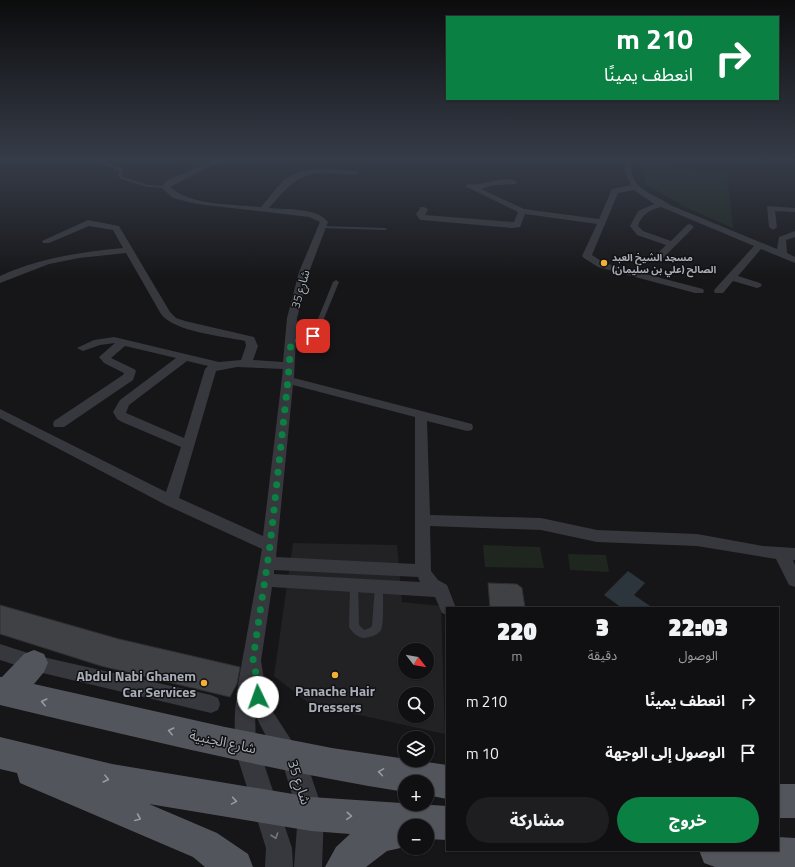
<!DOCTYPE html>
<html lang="ar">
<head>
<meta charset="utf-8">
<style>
  :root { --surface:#101012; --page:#1e1e20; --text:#f1f3f6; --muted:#9c9d9f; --line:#303032; --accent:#0b8043 }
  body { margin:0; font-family:"Titillium Web","Noto Sans Arabic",sans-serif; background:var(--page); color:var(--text); direction:rtl; height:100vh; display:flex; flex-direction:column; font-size:15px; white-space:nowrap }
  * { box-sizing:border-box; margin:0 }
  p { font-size:13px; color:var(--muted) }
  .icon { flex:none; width:22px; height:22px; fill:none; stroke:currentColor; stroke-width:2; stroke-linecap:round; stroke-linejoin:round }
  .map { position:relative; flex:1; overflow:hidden; direction:ltr }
  .sheet { position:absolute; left:446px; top:607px; width:333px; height:244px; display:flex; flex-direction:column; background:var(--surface); border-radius:0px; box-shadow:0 1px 3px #0004,0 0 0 1px var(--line); direction:rtl }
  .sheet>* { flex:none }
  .banner { position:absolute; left:446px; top:16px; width:333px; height:84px; border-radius:0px; box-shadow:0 1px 3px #0004,0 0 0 1px var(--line); direction:rtl; background:#0b8043; color:#fff; overflow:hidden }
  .needle { width:26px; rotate:121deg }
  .fabs { position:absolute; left:398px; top:643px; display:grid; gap:8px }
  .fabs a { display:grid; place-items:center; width:36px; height:36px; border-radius:50%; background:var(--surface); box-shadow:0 1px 3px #0004,0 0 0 1px var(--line); font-size:20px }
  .pin { position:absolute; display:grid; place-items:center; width:34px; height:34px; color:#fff; margin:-17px; border-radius:8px; box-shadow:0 2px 6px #0006 }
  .me { position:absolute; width:44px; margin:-22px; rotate:357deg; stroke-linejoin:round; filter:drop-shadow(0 0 3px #0008) }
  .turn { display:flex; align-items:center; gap:14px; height:84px; padding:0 20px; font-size:18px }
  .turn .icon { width:52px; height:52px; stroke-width:2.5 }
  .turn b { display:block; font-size:28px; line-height:34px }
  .eta { display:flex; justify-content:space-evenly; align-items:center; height:68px; text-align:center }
  .eta b { font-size:24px; font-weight:800; line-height:28px }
  .button { display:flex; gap:8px; margin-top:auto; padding:8px 20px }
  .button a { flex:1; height:46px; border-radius:24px; background:var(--accent); color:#fff; font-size:16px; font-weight:800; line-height:46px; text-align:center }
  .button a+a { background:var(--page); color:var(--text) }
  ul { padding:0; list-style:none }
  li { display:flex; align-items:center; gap:12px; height:52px; padding:0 20px }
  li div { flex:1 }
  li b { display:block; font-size:15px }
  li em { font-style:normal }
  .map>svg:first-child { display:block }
  .built { fill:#222225; fill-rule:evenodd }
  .green { fill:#1e261f }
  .water { fill:#2c353c }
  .building { fill:#404145; stroke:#303034 }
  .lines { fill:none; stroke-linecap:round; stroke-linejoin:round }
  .service { fill:#37383d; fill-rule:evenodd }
  .minor { fill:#37383d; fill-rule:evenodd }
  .tertiary { fill:#37383d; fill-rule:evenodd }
  .primary { fill:#53555c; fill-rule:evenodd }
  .oneway { stroke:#979ba6 }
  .oneway2 { stroke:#757881 }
  .route { stroke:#0b8043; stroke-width:7; stroke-dasharray:0 12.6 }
  .poi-dot { fill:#f2b134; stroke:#111113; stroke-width:1.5 }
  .labels { text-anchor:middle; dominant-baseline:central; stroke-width:3; stroke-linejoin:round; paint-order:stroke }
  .far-poi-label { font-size:10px; font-weight:bold; fill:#a8adb8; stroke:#111113; text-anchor:start }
  .street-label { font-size:12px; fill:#a8adb8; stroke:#111113 }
  .near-poi-label { font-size:14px; font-weight:bold; fill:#a8adb8; stroke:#111113; text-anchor:end }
  .near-street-label { font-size:14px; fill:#a8adb8; stroke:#111113 }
</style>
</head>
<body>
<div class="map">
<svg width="795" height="867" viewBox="0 0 795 867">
  <rect width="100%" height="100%" fill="#161618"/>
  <path class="built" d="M293 543 397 545 402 602 441 606 445 734 310 704 274 676ZM405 650H427V672H405ZM405 694H427V716H405Z"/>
  <g class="green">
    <polygon points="643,164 727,174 733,228 687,208 645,184"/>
    <polygon points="483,545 540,547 544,568 485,567"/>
    <polygon points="568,554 606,555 609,572 570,570"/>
  </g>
  <polygon class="water" points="628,571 645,583 634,595 653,608 622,608 604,595"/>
  <g class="building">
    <polygon points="488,583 517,584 522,588 525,608 490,608"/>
    <polygon points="0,605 119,639 240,667 237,684 230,697 101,666 0,634"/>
  </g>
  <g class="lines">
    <g class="service">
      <polygon points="91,159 96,159 123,169 122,175 123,177 148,185 165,186 167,187 165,188 148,187 121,179 118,175 120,171"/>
      <polygon points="320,226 385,228 387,229 385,230 322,228 320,227"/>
      <path d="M336 280 339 282 318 333C311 341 299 344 289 343V341L306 337 313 331 333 282Z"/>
      <path d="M354 581 357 582 358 585 359 625 364 630 370 628 372 626 375 586 376 583 379 582 382 583 383 586C383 594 384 625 381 630 377 636 370 637 364 638 358 638 352 632 349 627L350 585 351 582Z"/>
    </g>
    <g class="minor">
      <path d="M215 159H224L170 187C193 206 231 204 261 207 268 199 275 189 283 181 303 164 331 169 355 171L359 173 355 175C305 172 302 169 269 208 286 210 317 207 328 222L309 272 297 318 294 378 472 424 473 427 472 430 467 431 427 421 430 515 541 518 597 530 697 534 763 546 795 548V560H793L795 565V587L789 585 776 559 697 546 597 542 541 530 430 526 431 571 438 580 447 585 456 608H447V615L442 613 435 597 272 587 261 661 267 697 273 712 299 752 296 759 289 762C276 756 260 727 255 713L256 746 253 753 246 756 239 753C228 726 241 669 246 640 251 610 257 579 262 549L166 505 0 418V409L166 492 181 447 122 422 117 419 113 412 120 400 176 358 125 346 111 358 134 369 136 371 133 380 64 427H54L53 424 54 421 123 375 124 373 104 363 99 357 115 343 100 345 83 351 77 348 94 340 114 337 219 362 241 360 246 346 245 341C223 336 174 332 161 314L126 253 79 258 49 264 0 283V276C39 258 80 252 123 248L113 230 89 226 49 243H43L42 241 88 220 119 226 170 312 176 318 185 321 254 337 258 346 253 360 283 362 287 318 299 272 320 222 309 217 197 204 173 198 161 187 166 181ZM187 361 208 366 205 369 184 438 126 413 129 405ZM237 367 283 369 263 536 179 498 216 371ZM293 385 415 417V564L276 557ZM274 570 418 577 420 582 274 574Z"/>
      <path d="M625 159H632C625 189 654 193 670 205L777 249 779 237 795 231V237L786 240 787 253 795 257V263L761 249 738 276 760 283 762 285 760 287 757 288 733 281 723 293H715L714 291 715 289 754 246 661 207C649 210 642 214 638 226L643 231 671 241 687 225 690 224 694 227 660 261H654V257L666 245 637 235 630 226 638 211 654 204 634 190 618 193 592 255 604 263 703 289 704 291 703 293H695L598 267 584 258 582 256 597 224 525 214 520 227 512 228 422 220 419 219 416 214 421 207H424L428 209 425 215 514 222 518 212 465 186 469 184C482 187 506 174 517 182L516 184 494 185 481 189 524 209 599 219 612 189 631 185 624 170Z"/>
      <polygon points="767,206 795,208 795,212 775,211 777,227 773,230 769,227"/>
      <polygon points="0,644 34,655 211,695 218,698 220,704 218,710 211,713 34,671 0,660"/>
    </g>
    <g class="tertiary">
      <polygon points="246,734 255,737 292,848 293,867 265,867 266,848 234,746 237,737"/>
      <polygon points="292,743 301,746 324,814 322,867 294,867 298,814 280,755 283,746"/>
    </g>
    <g class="primary">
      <path d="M34 650 44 654 48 663 44 672 34 684 225 727 332 748 447 765V799L427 795V782H405V792C268 770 134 737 0 705V677H2L24 654Z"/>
      <polygon points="0,737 112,764 311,797 447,806 447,840 427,839 427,826 405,826 405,847 387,851 366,867 325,867 336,847 350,834 311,831 149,804 217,833 248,854 253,867 205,867 193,857 20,783 17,773 0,769"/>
      <rect x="778" y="784" width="17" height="34"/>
      <polygon points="778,837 795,838 795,867 715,867 704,863 699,850 778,850"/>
    </g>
  </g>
  <defs><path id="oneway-chevron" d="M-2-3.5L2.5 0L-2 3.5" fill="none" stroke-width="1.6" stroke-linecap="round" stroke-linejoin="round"/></defs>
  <g class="oneway">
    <use href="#oneway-chevron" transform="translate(44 702) rotate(-167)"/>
    <use href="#oneway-chevron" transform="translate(171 731) rotate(-167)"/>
    <use href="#oneway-chevron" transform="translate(381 772) rotate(-171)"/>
    <use href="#oneway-chevron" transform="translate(106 779) rotate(14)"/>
    <use href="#oneway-chevron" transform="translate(234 801) rotate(9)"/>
    <use href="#oneway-chevron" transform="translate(349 816) rotate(4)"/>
    <use href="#oneway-chevron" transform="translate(138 818) rotate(23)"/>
  </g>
  <use class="oneway2" href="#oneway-chevron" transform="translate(275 836) rotate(71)"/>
  <linearGradient id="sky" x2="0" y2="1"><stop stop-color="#0c0c0d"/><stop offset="0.57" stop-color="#363c48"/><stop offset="1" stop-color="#363c48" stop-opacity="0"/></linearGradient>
  <rect width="795" height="280" fill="url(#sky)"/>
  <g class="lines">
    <polyline class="route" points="258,697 257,679 253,659 270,546 288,380 291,342 303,340 313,336"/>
  </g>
  <g class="poi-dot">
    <circle cx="604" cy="263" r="4"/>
    <circle cx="335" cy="675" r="4"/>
    <circle cx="204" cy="683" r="4"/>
  </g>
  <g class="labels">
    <g class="far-poi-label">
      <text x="612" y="257">مسجد الشيخ العبد<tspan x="612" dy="12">الصالح (علي بن سليمان)</tspan></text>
    </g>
    <g class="street-label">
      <text transform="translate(300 289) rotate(-74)">شارع 35</text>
    </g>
    <g class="near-poi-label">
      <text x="196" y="675">Abdul Nabi Ghanem<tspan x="196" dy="16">Car Services</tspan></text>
      <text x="335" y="690" text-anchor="middle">Panache Hair<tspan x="335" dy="16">Dressers</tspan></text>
    </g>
    <g class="near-street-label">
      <text transform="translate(223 741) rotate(12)">شارع الجنبية</text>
      <text transform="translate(300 782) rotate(72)">شارع 35</text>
    </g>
  </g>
</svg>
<div class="fabs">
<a><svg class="needle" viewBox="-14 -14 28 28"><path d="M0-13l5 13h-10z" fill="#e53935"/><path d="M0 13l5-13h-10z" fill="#9c9d9f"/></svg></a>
<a><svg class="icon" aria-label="search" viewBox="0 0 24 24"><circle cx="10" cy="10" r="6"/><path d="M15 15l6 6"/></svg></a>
<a><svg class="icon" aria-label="layers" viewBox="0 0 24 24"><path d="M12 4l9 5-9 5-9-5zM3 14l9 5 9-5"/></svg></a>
<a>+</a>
<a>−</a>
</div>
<div class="pin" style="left:313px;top:336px;background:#d93025"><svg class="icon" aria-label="arrive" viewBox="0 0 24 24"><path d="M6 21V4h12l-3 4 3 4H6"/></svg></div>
<svg class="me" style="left:258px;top:697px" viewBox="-20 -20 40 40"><circle r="19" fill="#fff"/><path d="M0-13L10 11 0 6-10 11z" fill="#0b8043"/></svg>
<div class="banner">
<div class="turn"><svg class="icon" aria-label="right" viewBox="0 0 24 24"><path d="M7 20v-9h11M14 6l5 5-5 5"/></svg><div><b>210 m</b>انعطف يمينًا</div></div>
</div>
<section class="sheet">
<div class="eta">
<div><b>22:03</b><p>الوصول</p></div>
<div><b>3</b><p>دقيقة</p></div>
<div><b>220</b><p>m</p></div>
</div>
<ul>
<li><svg class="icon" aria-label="right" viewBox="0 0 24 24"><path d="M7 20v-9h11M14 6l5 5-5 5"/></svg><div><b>انعطف يمينًا</b></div><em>210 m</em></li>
<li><svg class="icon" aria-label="arrive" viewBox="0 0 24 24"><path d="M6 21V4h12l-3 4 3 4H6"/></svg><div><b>الوصول إلى الوجهة</b></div><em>10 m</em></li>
</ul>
<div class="button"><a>خروج</a><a>مشاركة</a></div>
</section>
</div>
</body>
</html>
